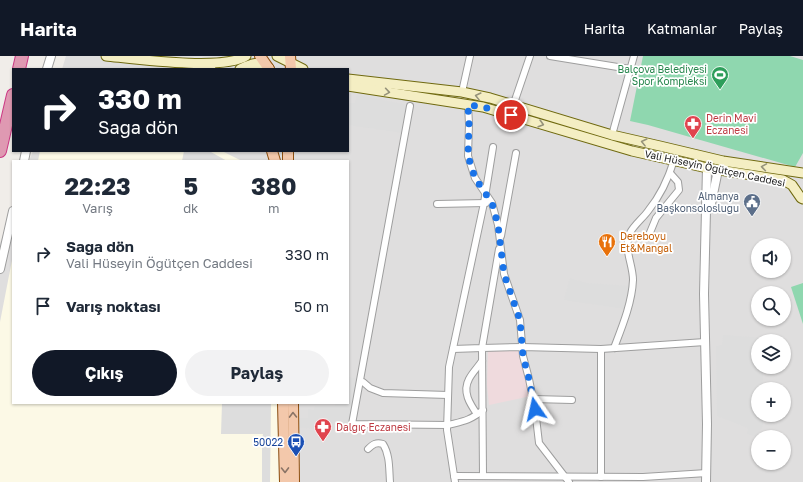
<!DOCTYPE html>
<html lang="tr">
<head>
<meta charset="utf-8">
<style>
  :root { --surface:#fff; --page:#f2f2f3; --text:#1f2937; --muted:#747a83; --accent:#111827 }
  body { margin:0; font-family:"Golos Text",sans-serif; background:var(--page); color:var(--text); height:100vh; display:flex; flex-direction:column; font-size:15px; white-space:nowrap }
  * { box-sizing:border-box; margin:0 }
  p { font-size:13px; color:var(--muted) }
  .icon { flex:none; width:22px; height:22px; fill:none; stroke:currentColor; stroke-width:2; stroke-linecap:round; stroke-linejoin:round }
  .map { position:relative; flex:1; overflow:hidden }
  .drawer { position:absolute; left:12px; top:104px; width:337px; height:244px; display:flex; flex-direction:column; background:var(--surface); border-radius:0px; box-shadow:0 1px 3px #0004 }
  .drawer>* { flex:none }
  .banner { position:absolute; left:12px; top:12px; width:337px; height:84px; border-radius:0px; box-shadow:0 1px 3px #0004; background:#111827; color:#fff; overflow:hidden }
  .buttons { position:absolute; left:751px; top:182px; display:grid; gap:8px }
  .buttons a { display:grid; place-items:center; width:40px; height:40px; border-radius:50%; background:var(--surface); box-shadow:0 1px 3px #0004; font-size:20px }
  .pin { position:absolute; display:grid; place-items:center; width:34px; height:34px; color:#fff; margin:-17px; border:2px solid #fff; border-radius:50%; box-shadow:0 1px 4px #0007 }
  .me { position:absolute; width:44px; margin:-22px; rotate:349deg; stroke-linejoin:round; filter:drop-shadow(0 0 3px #0008) }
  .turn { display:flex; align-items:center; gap:14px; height:84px; padding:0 20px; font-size:18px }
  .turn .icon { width:52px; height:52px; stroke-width:2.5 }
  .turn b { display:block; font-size:28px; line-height:34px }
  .eta { display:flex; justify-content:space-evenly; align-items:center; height:68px; text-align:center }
  .eta b { font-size:24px; font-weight:700; line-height:28px }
  .cta { display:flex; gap:8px; margin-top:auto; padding:8px 20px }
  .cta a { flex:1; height:46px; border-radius:24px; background:var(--accent); color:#fff; font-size:16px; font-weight:700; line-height:46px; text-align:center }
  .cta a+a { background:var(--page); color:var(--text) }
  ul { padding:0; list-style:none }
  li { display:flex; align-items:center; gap:12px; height:52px; padding:0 20px }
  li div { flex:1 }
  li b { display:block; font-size:15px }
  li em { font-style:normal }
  header { display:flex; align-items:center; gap:24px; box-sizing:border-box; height:56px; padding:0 20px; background:var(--accent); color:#fff }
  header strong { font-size:19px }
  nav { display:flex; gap:22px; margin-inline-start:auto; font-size:14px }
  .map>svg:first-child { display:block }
  .residential { fill:#dfdede; fill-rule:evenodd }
  .commercial { fill:#efdadd }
  .education { fill:#fcf9e6 }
  .pitch { fill:#8fd7af }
  .parking { fill:#ddd }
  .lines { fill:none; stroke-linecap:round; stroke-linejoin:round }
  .minor-casing { stroke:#9e9e9e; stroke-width:8 }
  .tertiary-casing { stroke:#9e9e9e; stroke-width:10 }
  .secondary-casing { stroke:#706a10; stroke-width:11 }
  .primary-casing { stroke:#8f4f0f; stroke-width:12 }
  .motorway-casing { stroke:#cb3984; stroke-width:14 }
  .minor { stroke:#fff; stroke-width:6 }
  .tertiary { stroke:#fff; stroke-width:8 }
  .secondary { stroke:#f4eec3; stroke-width:9 }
  .primary { stroke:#f3c8ab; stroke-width:10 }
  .motorway { stroke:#df99b2; stroke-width:12 }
  .oneway { stroke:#95927a }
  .oneway2 { stroke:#8a7466 }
  .route { stroke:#1a73e8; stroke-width:7; stroke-dasharray:0 12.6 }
  .labels { text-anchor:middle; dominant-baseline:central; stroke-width:3.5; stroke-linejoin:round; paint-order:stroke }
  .leisure-label { font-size:10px; fill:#27864d; stroke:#fff; text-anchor:end }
  .health-label { font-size:10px; fill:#be3a42; stroke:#fff; text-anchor:start }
  .street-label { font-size:10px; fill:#212121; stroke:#fff }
  .service-label { font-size:10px; fill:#4e5e75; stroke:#fff; text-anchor:end }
  .food-label { font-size:10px; fill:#c56008; stroke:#fff; text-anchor:start }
  .transit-label { font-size:10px; fill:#164399; stroke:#fff; text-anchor:end }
</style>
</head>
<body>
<header>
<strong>Harita</strong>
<nav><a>Harita</a><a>Katmanlar</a><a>Paylaş</a></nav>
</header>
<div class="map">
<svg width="803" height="426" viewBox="0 0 803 426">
  <rect width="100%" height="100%" fill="#f0ede9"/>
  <path class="residential" d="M66 0H803V426H0V187L13 150V347H348V105H29L33 95H348V13H62ZM758 189H784V215H758ZM758 237H784V263H758ZM758 285H784V311H758ZM758 333H784V359H758ZM758 381H784V407H758Z"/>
  <polygon class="commercial" points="488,295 520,295 531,340 489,349 487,329"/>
  <g class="education">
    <polygon points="40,95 222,95 242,105 38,105"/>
    <polygon points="13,199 13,347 277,347 279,426 0,426 0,266"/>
  </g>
  <g class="pitch">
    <polygon points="643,0 790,0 803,4 803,97 795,111 648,69 630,65"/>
    <polygon points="803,227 803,268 791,231"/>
  </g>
  <g class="parking">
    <polygon points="357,39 407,49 403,77 348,69 348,47 355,47"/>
    <polygon points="184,95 204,95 211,96 227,105 182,105"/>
    <polygon points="570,222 586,227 631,230 625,253 564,244"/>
    <polygon points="723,279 763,282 763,285 758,285 758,311 763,311 763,333 758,333 758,359 763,359 763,369 756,381 747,378 748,372 717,360 716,290 722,289"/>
    <polygon points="348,321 359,323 347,376 296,371 296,362 308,362 308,353 314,354 315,350 335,350 336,347 348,347"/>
    <polygon points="222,347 271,347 270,426 262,426 262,383 263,378 221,378"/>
  </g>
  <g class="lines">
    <defs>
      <g id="minor">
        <polyline points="550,0 630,13"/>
        <polyline points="462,36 470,0"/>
        <polyline points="468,49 469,68 468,100 475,122 492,147 498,169 504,218 520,264 523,300 529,323 535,353 539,387 569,426"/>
        <path d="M410 50 352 368 448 369C464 365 469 365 483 354"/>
        <polyline points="513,50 530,0"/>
        <polyline points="612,79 634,0"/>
        <polyline points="437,148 486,147"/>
        <polyline points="649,179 656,162 679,134 678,126 670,117"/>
        <polyline points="501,180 516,97"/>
        <path d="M614 292C622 271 632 247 633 224 633 208 623 193 630 177 633 170 643 162 648 155 661 139 668 124 674 104"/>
        <polyline points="453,293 482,292 499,193"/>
        <polyline points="601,293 601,421"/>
        <polyline points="360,326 363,326 370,332 383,337 448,339"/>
        <polyline points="533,343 572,344"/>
        <path d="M477 358C470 348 462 336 469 323 472 317 478 311 482 305"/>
        <path d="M368 393C373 388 376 386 383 388 390 399 389 413 390 426"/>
        <polyline points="454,420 643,421 707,417"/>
        <polyline points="483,420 482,292 522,291 601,293 705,286"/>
        <polyline points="455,426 447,374 449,311 484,147 493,91"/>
      </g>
      <g id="tertiary">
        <polyline points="47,13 51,0"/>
        <polyline points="24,105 26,95"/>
        <polyline points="711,148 718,114"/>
        <polyline points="0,213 13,155"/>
        <polyline points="706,426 707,368 704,238 707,112"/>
      </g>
      <g id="secondary">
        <path d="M106 0C136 3 223 15 246 0"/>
        <polyline points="277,0 303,13"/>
        <polyline points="197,10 211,13"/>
        <path d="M240 13C251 8 259 4 269 12"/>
        <polyline points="348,23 462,36 490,42 612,79 660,90 723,105 803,117"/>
        <polyline points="348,30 483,51 632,95 707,112 783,124 792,129 801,142 803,143"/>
      </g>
      <g id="primary">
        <polyline points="260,0 269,13"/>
        <polyline points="290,0 291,13"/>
        <polyline points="272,95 275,105"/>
        <polyline points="288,105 288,95"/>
        <polyline points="283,347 285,426"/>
        <polyline points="293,347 294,426"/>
      </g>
      <g id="motorway">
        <polyline points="19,13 22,0"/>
        <polyline points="0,95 13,39"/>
      </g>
    </defs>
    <use href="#minor" class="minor-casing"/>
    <use href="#tertiary" class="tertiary-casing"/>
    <use href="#secondary" class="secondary-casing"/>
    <use href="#primary" class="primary-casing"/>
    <use href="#motorway" class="motorway-casing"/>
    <use href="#minor" class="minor"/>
    <use href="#tertiary" class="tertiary"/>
    <use href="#secondary" class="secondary"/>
    <use href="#primary" class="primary"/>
    <use href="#motorway" class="motorway"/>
  </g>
  <defs><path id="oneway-chevron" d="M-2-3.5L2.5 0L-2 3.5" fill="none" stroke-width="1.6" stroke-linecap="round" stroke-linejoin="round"/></defs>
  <g class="oneway">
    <use href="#oneway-chevron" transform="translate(387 36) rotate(9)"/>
    <use href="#oneway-chevron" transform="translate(478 40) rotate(-166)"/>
    <use href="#oneway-chevron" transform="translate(541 68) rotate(16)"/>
    <use href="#oneway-chevron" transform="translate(644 86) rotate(-166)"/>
    <use href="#oneway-chevron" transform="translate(764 111) rotate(-171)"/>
  </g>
  <g class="oneway2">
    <use href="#oneway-chevron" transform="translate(293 359) rotate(-91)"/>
    <use href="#oneway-chevron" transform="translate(285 414) rotate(89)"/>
  </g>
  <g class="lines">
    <polyline class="route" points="511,59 483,51 468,49 469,68 468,100 475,122 492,147 498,169 504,218 520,264 523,300 529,323 535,353"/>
  </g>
  <defs>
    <symbol id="stadium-pin" viewBox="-11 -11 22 30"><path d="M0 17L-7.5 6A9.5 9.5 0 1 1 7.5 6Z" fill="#2e9e5b" stroke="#fff"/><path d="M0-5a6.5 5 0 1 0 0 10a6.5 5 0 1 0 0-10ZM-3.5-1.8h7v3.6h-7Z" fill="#fff"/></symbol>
    <symbol id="pharmacy-pin" viewBox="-11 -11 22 30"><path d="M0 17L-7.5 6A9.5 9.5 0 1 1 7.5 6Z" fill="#e0444e" stroke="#fff"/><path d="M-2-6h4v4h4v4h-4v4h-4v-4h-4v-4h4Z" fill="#fff"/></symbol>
    <symbol id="civic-pin" viewBox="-11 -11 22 30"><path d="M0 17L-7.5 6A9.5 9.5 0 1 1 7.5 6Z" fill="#5c6f8a" stroke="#fff"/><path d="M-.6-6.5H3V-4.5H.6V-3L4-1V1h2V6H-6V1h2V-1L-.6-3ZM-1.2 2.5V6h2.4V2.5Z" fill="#fff"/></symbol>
    <symbol id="restaurant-pin" viewBox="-11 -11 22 30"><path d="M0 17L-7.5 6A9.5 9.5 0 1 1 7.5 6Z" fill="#e8710a" stroke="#fff"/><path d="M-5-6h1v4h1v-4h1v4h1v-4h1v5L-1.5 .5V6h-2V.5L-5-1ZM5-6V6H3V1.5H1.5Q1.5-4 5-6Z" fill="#fff"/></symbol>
    <symbol id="bus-pin" viewBox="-11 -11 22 30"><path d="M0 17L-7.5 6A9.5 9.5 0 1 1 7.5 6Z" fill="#1a4fb4" stroke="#fff"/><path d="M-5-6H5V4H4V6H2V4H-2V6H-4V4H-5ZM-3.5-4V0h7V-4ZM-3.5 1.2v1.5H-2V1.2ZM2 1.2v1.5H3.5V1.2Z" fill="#fff"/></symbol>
  </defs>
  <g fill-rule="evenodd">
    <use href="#stadium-pin" x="710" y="9" width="20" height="27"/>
    <use href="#pharmacy-pin" x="683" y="58" width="20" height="27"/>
    <use href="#civic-pin" x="742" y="136" width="20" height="27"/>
    <use href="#restaurant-pin" x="597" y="176" width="20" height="27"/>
    <use href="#pharmacy-pin" x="313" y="361" width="20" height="27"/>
    <use href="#bus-pin" x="286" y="376" width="20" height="27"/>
  </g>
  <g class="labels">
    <g class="leisure-label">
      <text x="707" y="13">Balçova Belediyesi<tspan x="707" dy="12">Spor Kompleksi</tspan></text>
    </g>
    <g class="health-label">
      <text x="706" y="62">Derin Mavi<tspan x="706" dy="12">Eczanesi</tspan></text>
      <text x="336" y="371">Dalgıç Eczanesi</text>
    </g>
    <g class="street-label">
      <text transform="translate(715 112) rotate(12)">Vali Hüseyin Öğütçen Caddesi</text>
    </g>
    <g class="service-label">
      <text x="739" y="140">Almanya<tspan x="739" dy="12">Başkonsolosluğu</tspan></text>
    </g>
    <g class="food-label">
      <text x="620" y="180">Dereboyu<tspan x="620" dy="12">Et&amp;Mangal</tspan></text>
    </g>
    <g class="transit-label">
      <text x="283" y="386">50022</text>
    </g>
  </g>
</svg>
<div class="buttons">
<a><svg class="icon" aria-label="sound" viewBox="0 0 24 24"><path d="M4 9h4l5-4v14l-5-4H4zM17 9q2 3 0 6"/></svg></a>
<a><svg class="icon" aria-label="search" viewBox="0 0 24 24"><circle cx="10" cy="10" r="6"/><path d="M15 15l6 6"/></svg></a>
<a><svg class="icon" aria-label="layers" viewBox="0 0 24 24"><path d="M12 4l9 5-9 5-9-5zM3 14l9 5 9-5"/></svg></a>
<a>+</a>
<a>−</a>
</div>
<div class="pin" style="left:511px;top:59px;background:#d93025"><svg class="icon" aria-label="arrive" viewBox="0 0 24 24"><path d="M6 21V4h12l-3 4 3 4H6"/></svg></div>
<svg class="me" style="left:535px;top:353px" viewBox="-20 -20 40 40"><path d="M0-17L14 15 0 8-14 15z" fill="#1a73e8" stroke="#fff" stroke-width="4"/></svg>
<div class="banner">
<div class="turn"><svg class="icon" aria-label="right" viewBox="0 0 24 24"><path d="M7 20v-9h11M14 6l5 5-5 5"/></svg><div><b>330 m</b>Sağa dön</div></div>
</div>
<section class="drawer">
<div class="eta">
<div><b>22:23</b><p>Varış</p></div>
<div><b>5</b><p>dk</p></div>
<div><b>380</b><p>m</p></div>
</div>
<ul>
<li><svg class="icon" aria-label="right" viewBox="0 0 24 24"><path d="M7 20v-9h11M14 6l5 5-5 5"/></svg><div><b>Sağa dön</b><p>Vali Hüseyin Öğütçen Caddesi</p></div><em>330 m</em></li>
<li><svg class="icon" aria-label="arrive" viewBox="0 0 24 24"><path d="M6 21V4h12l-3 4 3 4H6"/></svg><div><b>Varış noktası</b></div><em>50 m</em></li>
</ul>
<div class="cta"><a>Çıkış</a><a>Paylaş</a></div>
</section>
</div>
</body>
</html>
